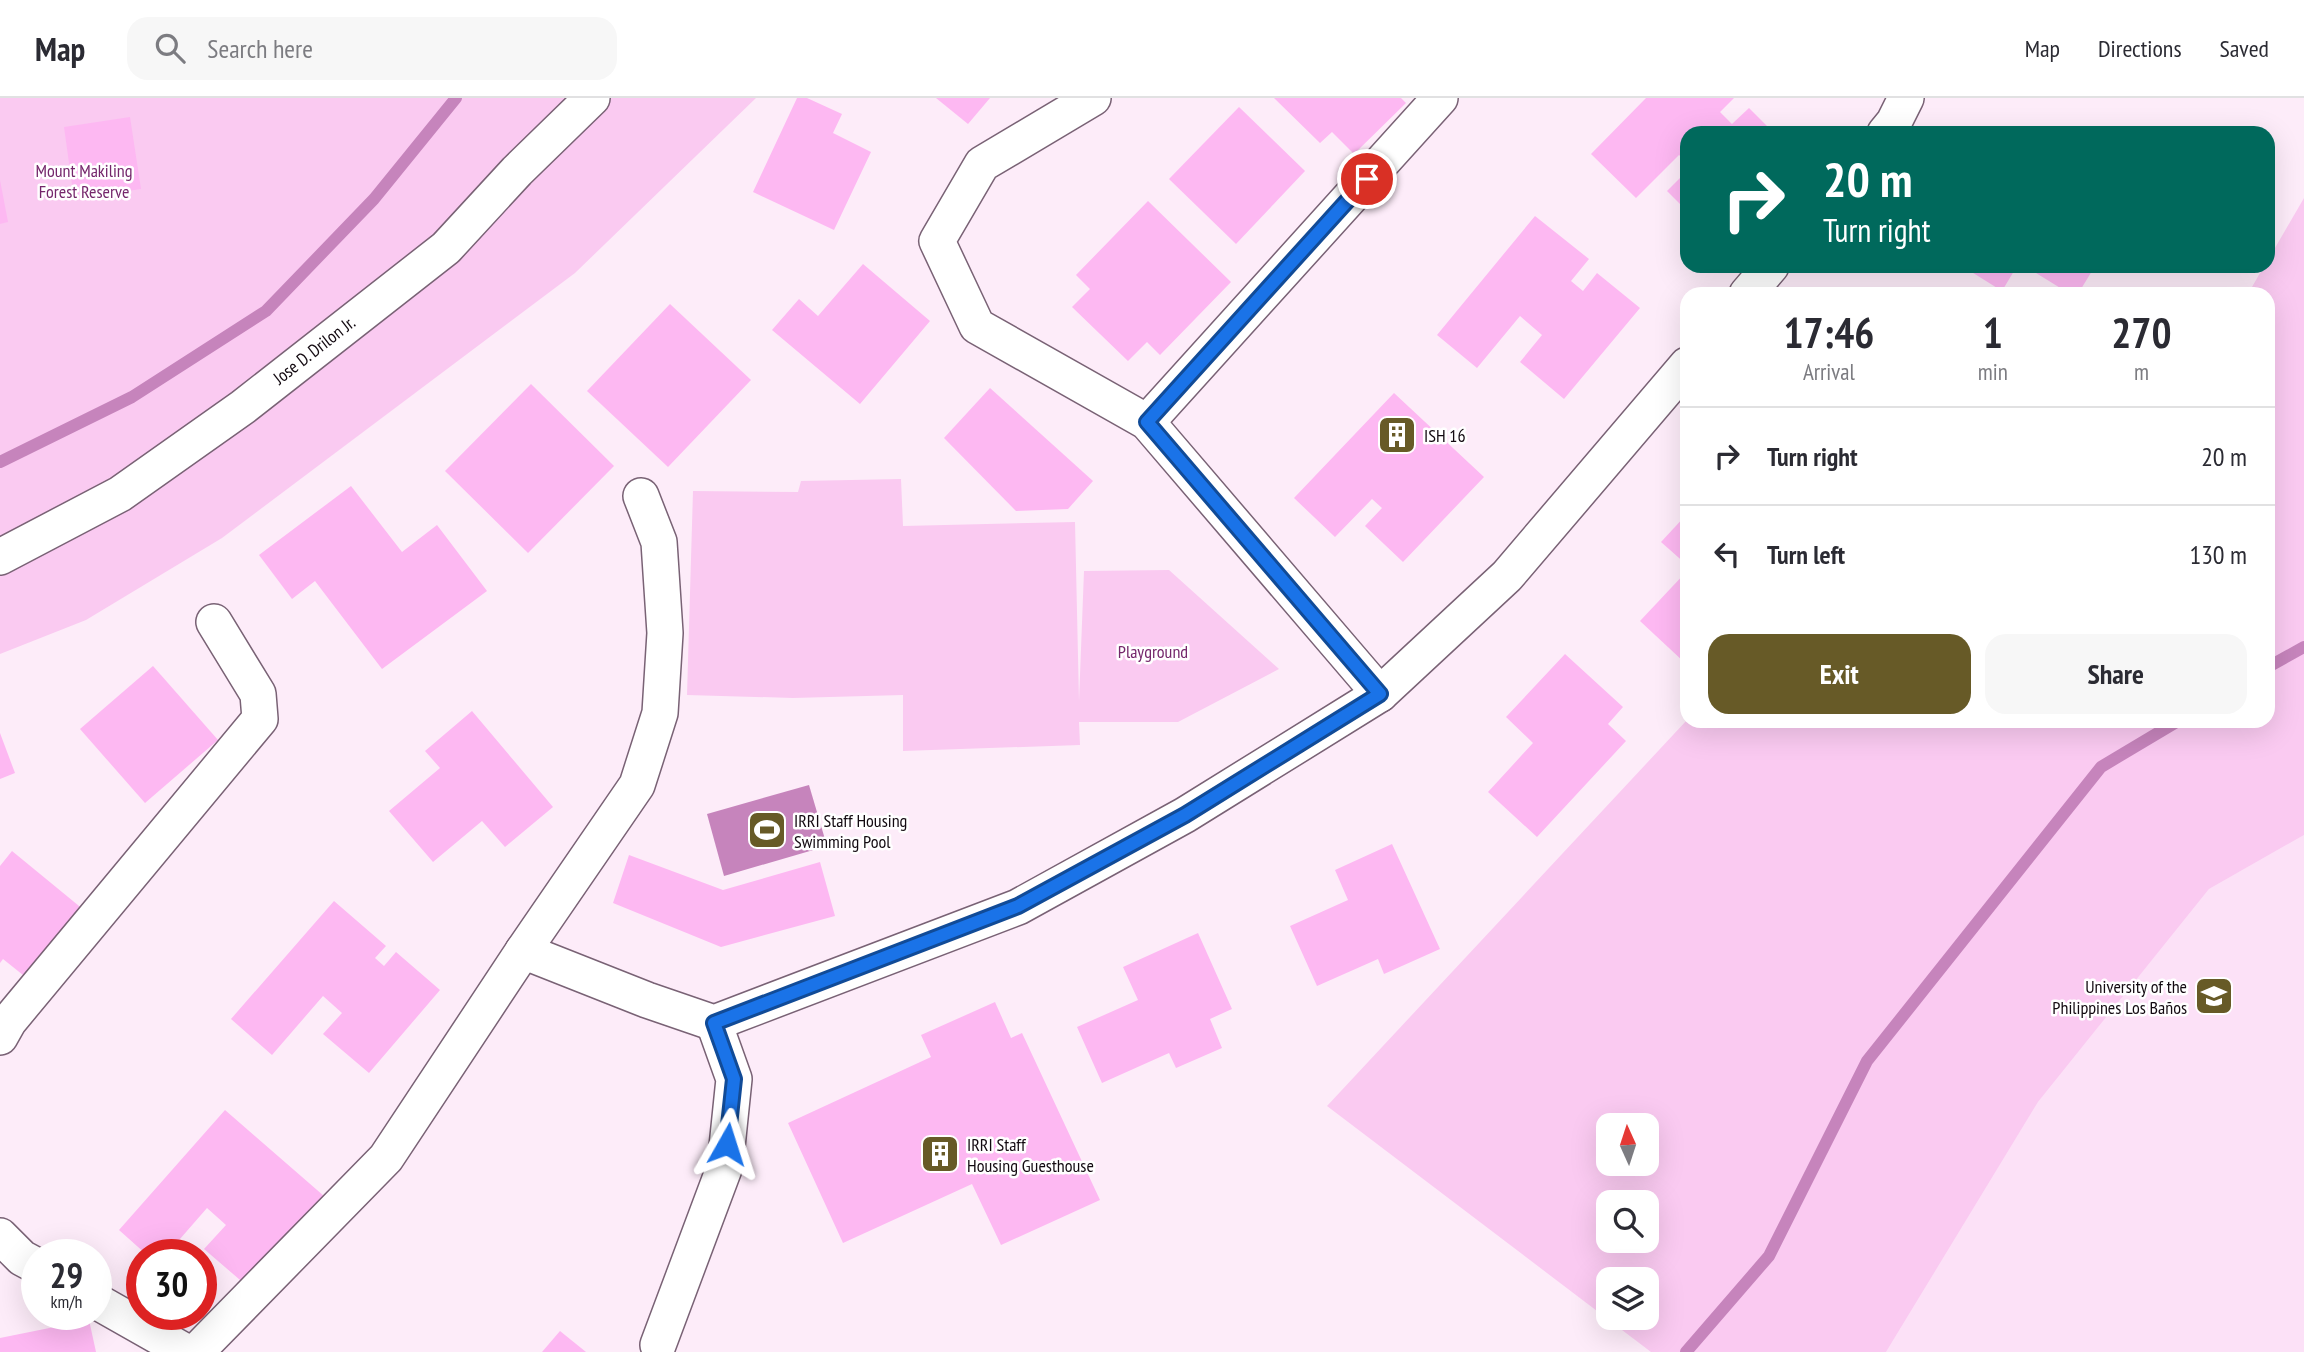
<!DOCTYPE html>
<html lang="en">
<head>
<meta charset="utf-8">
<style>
  :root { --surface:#fff; --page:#f7f7f7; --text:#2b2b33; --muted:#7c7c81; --line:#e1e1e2; --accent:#675a27 }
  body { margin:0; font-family:"PT Sans Narrow",sans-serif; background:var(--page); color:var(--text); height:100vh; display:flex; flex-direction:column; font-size:26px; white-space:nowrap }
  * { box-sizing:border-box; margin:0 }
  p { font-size:23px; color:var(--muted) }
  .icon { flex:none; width:38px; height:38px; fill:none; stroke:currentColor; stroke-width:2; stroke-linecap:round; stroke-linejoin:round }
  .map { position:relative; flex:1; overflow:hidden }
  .drawer { position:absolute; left:1680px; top:189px; width:595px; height:441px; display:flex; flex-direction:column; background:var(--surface); border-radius:21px; box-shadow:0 7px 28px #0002 }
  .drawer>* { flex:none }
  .hud { position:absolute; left:1680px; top:28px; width:595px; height:147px; border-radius:21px; box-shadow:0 7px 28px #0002; background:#00695c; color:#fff; overflow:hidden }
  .needle { width:46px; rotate:357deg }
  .controls { position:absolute; left:1596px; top:1015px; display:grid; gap:14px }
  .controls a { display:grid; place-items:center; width:63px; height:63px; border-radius:14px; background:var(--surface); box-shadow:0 7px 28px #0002; font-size:35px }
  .speed { position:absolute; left:21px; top:1141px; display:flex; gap:14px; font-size:35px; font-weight:700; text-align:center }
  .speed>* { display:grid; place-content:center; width:91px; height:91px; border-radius:50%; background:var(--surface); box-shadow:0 7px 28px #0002; line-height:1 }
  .speed small { font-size:18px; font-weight:400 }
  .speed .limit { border:10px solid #d22; background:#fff; color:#111 }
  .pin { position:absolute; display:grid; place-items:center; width:60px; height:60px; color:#fff; margin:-30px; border:4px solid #fff; border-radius:50%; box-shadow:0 2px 7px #0007 }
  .me { position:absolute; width:77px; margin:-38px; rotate:6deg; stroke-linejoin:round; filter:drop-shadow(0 0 5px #0008) }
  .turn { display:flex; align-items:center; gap:24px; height:147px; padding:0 28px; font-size:32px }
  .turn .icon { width:91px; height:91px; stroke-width:2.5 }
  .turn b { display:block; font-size:49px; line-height:60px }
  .eta { display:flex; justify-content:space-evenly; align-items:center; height:119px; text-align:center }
  .eta b { font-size:42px; font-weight:700; line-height:49px }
  .cta { display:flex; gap:14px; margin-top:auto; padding:14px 28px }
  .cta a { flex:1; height:80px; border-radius:21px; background:var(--accent); color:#fff; font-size:28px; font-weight:700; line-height:80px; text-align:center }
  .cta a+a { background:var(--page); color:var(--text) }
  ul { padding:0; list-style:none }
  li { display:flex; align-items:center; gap:21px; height:98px; padding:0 28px; border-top:2px solid var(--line) }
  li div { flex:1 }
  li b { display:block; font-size:26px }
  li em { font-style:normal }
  header { display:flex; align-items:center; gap:42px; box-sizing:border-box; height:98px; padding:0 35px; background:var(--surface); border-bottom:2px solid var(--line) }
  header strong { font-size:33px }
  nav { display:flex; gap:38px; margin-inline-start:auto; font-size:24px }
  .search { width:490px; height:63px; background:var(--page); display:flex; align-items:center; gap:18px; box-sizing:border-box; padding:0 24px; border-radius:21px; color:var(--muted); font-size:26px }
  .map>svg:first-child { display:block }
  .built { fill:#fce1f7 }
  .green { fill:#facaf1; fill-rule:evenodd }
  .water { fill:#c684bc }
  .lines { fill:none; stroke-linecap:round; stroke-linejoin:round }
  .stream { stroke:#c684bc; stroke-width:12 }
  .building { fill:#fdb8f2 }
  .street-casing { stroke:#796275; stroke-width:38 }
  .street { stroke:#fff; stroke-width:35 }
  .route-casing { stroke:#114b97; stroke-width:18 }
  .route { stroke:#1a73e8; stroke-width:12 }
  .labels { text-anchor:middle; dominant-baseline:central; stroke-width:5; stroke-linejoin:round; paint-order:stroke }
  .park-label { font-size:18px; fill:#74266b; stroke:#fff }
  .street-label { font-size:18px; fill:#120910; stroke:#fff }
  .poi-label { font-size:18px; fill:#120910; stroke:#fff; text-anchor:start }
</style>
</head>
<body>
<header>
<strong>Map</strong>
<div class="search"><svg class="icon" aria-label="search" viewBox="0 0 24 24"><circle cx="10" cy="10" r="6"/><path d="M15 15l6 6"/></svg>Search here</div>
<nav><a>Map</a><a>Directions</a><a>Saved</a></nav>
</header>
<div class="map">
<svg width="2304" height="1254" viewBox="0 0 2304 1254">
  <rect width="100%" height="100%" fill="#fdecf9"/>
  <polygon class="built" points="2304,737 2304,1254 1886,1254 2038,1004 2209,791"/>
  <g class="green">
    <polygon points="0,0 756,0 575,175 222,440 86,522 0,556"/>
    <path d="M2304 100V737L2209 791 2038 1004 1886 1254H1651L1327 1008 1687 622 2268 623V196H2248L2264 168H2268V162ZM1647 1027V1066H1608V1027ZM1647 1104V1143H1608V1104ZM1647 1181V1220H1608V1181Z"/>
    <polygon points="901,381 903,428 1075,424 1079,603 1084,473 1169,472 1279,571 1178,624 1079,624 1080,647 903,653 903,597 793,600 687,597 693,393 798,394 801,383"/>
  </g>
  <polygon class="water" points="809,687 827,748 724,778 707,716"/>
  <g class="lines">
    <g class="stream">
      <polyline points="0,364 132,299 266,213 374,101 456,0"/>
      <polyline points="2268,569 2304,549"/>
      <polyline points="1686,1254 1769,1158 1867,963 2101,669 2178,623"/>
    </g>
  </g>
  <g class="building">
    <polygon points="797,0 807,0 842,16 833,35 871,54 834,132 753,94"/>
    <polygon points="936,0 990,0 968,26"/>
    <polygon points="1274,0 1401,0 1406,5 1354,56 1332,34 1320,45"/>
    <polygon points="1646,0 1734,0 1720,14 1732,26 1749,10 1774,35 1687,35 1687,64 1679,57 1636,100 1591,56"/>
    <polygon points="1239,9 1305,73 1236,146 1169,81"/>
    <polygon points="130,19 141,91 74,101 64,29"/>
    <polygon points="1687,73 1687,113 1667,93"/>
    <polygon points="0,82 8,124 0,126"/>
    <polygon points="1148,103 1231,184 1160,257 1147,244 1128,263 1072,209 1090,191 1076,177"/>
    <polygon points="1535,118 1589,161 1571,183 1583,193 1597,175 1640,210 1564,301 1520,264 1542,237 1520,218 1477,270 1437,237"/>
    <polygon points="863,166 930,223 860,306 772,232 799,201 818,218"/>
    <polygon points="1962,168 2017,168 2002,193"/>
    <polygon points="2033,168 2095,168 2078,196 2070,196 2031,172"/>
    <polygon points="670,206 751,282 668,369 587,293"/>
    <polygon points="531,286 614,368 528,455 445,373"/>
    <polygon points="990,290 1093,383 1068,411 1016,413 944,340"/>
    <polygon points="1394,295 1484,379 1403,464 1365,428 1382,410 1372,401 1335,439 1294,400"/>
    <polygon points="351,388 402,454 437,427 487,493 382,571 315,483 292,501 259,457"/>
    <polygon points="1687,416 1687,467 1661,444"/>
    <polygon points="1687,473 1687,561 1684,564 1640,523"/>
    <polygon points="1565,556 1623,609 1608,626 1626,643 1537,739 1488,694 1533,645 1506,619"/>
    <polygon points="153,568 218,642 145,705 80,631"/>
    <polygon points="472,613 553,709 505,749 482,723 433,764 389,713 440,670 425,653"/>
    <polygon points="0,635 15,675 0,681"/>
    <polygon points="1392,746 1440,851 1384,876 1378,861 1317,888 1290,828 1348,802 1335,772"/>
    <polygon points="12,753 90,817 33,885 3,861 0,865 0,768"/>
    <polygon points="629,757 723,792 820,764 835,818 721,849 613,805"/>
    <polygon points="334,803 386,848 375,860 384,868 396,854 440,892 369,975 323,936 342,915 323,898 272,957 231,921"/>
    <polygon points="1198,835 1232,911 1210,921 1222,950 1176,970 1169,955 1102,985 1077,929 1138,902 1123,869"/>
    <polygon points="995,904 1011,940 1022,935 1100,1102 1001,1147 972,1086 843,1145 788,1025 931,959 921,937"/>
    <polygon points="225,1012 332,1105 254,1194 204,1151 226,1127 207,1110 166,1157 147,1157 119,1132"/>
    <polygon points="89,1222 96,1254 0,1254 0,1240"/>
    <polygon points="560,1233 586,1254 542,1254"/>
  </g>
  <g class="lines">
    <defs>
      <g id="street">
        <polyline points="1093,0 982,66 937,143 977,228 1147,324 1380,596"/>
        <polyline points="1885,35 1894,24 1906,0"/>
        <polyline points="1747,196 1771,168"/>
        <polyline points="1147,324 1440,0"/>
        <polyline points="0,459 120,396 243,309 446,150 517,73 592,0"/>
        <polyline points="523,853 647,902 714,925 1018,809 1185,717 1380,596 1507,478 1687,267"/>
        <polyline points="0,939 9,923 260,621 258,596 214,524"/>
        <polyline points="0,1138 22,1160 37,1168"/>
        <polyline points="96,1203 186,1254"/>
        <polyline points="658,1247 725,1068 734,981 714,925"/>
        <polyline points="196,1254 386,1060 523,853 637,687 660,615 665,535 659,444 641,398"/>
      </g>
    </defs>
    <use href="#street" class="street-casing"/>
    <use href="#street" class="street"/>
  </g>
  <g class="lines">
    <defs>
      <polyline id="route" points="727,1046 734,981 714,925 1018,808 1185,717 1380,596 1147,324 1367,81"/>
    </defs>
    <use href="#route" class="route-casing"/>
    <use href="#route" class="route"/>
  </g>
  <defs>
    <symbol id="building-square" viewBox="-11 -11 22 22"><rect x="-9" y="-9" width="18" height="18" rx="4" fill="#675a27" stroke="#fff"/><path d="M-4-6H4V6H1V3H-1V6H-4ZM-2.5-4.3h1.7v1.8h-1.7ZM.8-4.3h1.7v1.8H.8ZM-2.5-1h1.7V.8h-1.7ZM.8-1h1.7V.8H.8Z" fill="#fff"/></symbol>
    <symbol id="stadium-square" viewBox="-11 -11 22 22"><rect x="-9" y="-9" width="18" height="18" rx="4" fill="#675a27" stroke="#fff"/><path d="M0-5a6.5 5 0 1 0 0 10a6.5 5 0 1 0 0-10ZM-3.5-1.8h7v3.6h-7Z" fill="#fff"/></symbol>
    <symbol id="university-square" viewBox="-11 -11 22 22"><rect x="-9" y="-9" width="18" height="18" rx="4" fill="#675a27" stroke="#fff"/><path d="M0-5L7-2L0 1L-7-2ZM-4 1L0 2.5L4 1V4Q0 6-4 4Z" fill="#fff"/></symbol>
  </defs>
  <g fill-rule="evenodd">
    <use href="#building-square" x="1375" y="315" width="44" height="44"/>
    <use href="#stadium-square" x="745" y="710" width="44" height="44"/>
    <use href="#university-square" x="2192" y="876" width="44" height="44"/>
    <use href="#building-square" x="918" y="1034" width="44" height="44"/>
  </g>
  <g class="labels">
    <g class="park-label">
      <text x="84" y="72">Mount Makiling<tspan x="84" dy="21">Forest Reserve</tspan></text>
      <text x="1153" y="553">Playground</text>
    </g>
    <g class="street-label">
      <text transform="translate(314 252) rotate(-38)">Jose D. Drilon Jr.</text>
    </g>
    <g class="poi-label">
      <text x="1424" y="337">ISH 16</text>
      <text x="794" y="722">IRRI Staff Housing<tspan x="794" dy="21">Swimming Pool</tspan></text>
      <text x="2187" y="888" text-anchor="end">University of the<tspan x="2187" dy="21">Philippines Los Baños</tspan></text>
      <text x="967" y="1046">IRRI Staff<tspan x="967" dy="21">Housing Guesthouse</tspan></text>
    </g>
  </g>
</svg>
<div class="controls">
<a><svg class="needle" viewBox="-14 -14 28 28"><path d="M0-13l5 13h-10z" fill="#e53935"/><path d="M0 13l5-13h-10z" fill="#7c7c81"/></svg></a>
<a><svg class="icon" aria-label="search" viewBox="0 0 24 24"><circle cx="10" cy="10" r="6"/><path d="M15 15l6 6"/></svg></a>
<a><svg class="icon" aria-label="layers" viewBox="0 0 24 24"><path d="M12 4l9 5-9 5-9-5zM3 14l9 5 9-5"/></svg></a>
</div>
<div class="speed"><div>29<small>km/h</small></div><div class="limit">30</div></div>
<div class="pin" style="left:1367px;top:81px;background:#d93025"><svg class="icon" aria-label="arrive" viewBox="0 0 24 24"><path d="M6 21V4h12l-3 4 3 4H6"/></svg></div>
<svg class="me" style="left:727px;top:1046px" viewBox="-20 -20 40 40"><path d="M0-17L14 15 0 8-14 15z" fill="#1a73e8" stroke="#fff" stroke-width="4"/></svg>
<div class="hud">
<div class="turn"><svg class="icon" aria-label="right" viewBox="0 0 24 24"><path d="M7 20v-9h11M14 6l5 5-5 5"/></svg><div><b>20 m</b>Turn right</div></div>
</div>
<section class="drawer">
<div class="eta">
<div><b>17:46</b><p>Arrival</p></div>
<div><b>1</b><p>min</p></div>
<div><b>270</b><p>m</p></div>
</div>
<ul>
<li><svg class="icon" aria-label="right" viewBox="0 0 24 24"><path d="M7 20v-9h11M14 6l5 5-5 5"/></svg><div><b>Turn right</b></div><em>20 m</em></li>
<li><svg class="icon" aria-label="left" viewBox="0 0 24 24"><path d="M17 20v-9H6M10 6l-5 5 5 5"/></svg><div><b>Turn left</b></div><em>130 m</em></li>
</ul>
<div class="cta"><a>Exit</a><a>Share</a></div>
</section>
</div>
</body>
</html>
